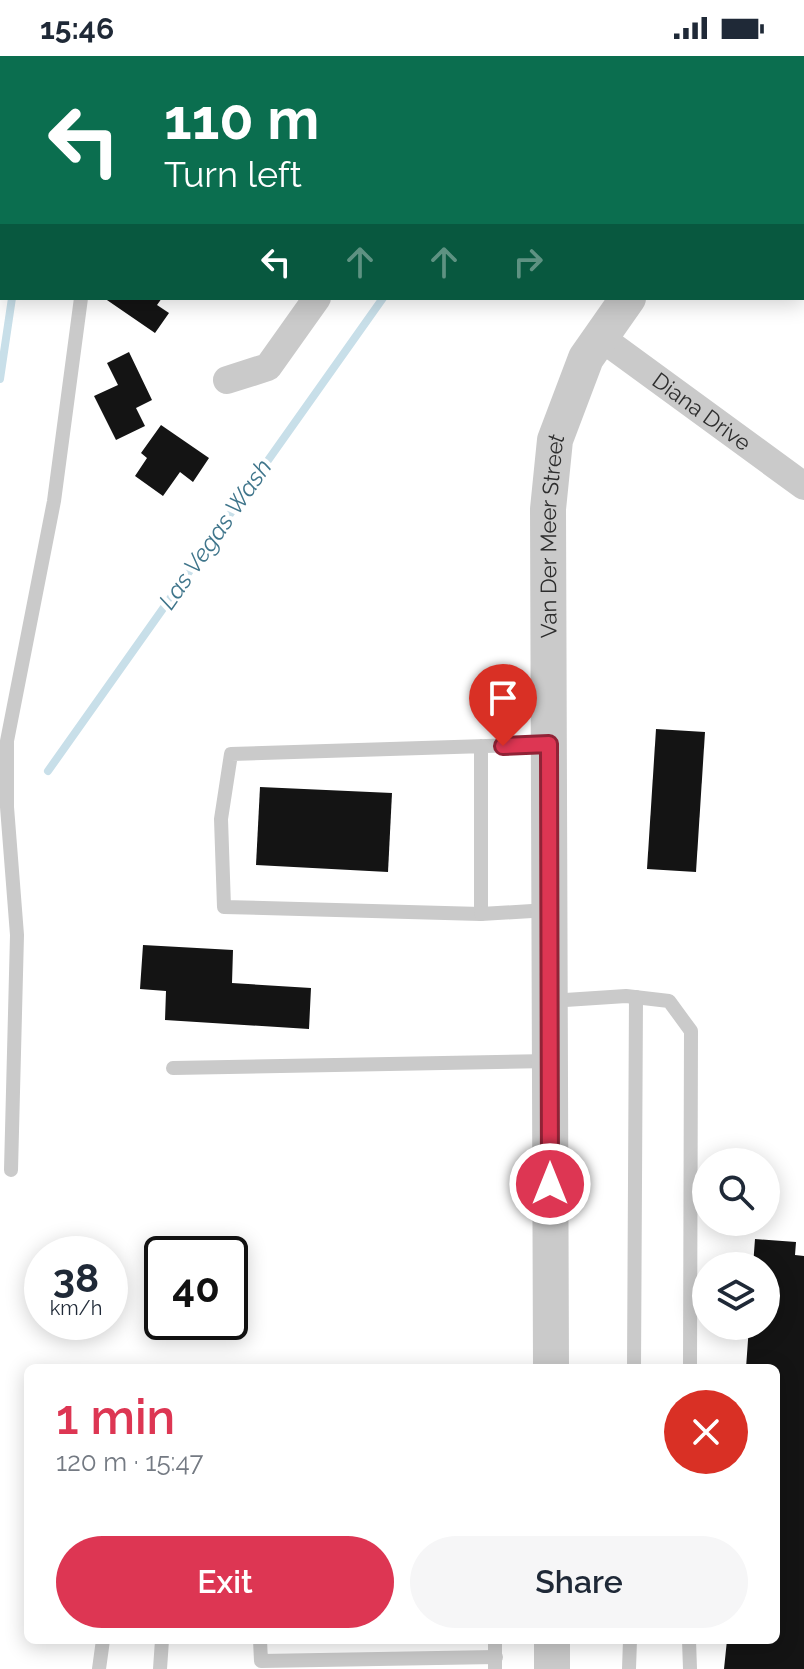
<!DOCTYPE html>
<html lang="en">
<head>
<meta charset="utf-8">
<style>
  :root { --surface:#fff; --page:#f6f6f7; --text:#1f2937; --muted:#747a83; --accent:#dd3653 }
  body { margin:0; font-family:Raleway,sans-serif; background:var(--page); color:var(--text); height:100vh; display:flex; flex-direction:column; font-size:30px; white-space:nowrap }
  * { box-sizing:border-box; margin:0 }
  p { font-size:26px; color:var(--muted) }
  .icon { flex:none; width:44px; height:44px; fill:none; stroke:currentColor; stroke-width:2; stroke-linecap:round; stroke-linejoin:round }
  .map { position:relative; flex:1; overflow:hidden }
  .panel { position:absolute; left:24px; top:1308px; width:756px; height:280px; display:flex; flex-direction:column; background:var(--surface); border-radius:12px; box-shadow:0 4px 20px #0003 }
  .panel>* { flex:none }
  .hud { position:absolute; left:0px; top:0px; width:804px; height:244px; box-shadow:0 4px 20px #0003; background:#0b6e4f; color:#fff; overflow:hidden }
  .tools { position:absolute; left:692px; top:1092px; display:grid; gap:16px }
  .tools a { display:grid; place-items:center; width:88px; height:88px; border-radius:50%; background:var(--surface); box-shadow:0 4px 20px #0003; font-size:40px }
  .speed { position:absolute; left:24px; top:1180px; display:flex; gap:16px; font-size:40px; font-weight:700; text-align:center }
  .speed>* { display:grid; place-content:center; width:104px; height:104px; border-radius:50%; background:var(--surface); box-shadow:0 4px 20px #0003; line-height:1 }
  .speed small { font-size:20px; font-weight:400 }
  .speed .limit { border:4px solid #111; border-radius:12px; background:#fff; color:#111 }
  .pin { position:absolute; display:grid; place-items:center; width:68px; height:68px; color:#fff; margin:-82px -34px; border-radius:50% 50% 50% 0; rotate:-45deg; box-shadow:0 0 8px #0007 }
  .pin .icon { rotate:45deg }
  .me { position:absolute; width:88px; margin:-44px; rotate:0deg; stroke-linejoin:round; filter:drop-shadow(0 0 6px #0008) }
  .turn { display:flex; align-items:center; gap:28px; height:168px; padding:0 32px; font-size:36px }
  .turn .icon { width:104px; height:104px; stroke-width:2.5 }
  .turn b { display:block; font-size:56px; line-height:68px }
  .lanes { display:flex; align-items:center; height:76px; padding:0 32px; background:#0003; justify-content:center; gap:40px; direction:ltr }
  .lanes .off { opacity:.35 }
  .round { display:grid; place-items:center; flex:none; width:84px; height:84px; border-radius:42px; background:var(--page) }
  .headline { display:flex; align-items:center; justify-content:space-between; height:136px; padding:0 32px }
  h1 { font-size:48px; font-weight:600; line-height:60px; color:var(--accent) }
  .cta { display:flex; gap:16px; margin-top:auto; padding:16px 32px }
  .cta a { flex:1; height:92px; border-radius:48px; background:var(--accent); color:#fff; font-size:32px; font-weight:600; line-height:92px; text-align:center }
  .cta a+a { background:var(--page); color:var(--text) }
  .status { display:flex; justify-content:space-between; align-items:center; height:56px; padding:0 40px; background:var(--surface); direction:ltr }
  .status svg { height:22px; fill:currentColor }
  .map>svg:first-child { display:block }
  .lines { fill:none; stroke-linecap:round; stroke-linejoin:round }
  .stream { stroke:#c8dfe9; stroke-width:8 }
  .building { fill:#141414 }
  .service { stroke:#cacaca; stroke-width:14 }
  .minor { stroke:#cacaca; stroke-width:28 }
  .tertiary { stroke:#cacaca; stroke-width:36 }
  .route-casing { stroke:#902336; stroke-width:20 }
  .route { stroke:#dd3653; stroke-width:14 }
  .labels { text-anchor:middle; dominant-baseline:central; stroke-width:8; stroke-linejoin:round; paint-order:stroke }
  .street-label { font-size:22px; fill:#2d2d2d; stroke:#fff }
  .water-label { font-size:24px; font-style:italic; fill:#3f758b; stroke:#fff }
</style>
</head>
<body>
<div class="status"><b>15:46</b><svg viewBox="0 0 49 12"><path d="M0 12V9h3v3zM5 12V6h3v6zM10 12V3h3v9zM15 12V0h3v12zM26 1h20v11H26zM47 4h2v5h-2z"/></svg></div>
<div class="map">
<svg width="804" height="1613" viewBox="0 0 804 1613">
  <rect width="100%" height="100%" fill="#fff"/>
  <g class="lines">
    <g class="stream">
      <polyline points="47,2 47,0"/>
      <polyline points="553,2 554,0"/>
      <polyline points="0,323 12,242"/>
      <polyline points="48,715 383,242"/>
    </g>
  </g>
  <g class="building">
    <polygon points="104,242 162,242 157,249 169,257 155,277"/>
    <polygon points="129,296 152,344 136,352 145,370 116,384 94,340 118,329 107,307"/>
    <polygon points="161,369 209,402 193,426 180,416 163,440 135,420 147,402 141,397"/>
    <polygon points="656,673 705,676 696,816 647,813"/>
    <polygon points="260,731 392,737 388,816 256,809"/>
    <polygon points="143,889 233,894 232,927 311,932 309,973 165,964 166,935 140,933"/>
    <polygon points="755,1183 796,1186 795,1199 804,1200 804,1613 724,1613 727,1584 776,1584 776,1312 746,1312 749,1270 766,1270 766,1210 753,1210"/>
  </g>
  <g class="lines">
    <g class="service">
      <polyline points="113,2 113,0"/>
      <polyline points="481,690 481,858 224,851 221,763 231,698 548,688"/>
      <polyline points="481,858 548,854"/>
      <polyline points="550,945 626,940 669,945 691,975 690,1312"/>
      <polyline points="173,1012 549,1005"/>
      <polyline points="11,1114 17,879 7,751 7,685 54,445 81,242"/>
      <polyline points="634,1312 636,941"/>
      <polyline points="260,1584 261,1605 496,1601"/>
      <polyline points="495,1584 495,1613"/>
      <polyline points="689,1584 690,1613"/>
      <polyline points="99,1613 103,1584"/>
      <polyline points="160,1613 162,1584"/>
      <polyline points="629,1613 630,1584"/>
    </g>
    <g class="minor">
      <polyline points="357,0 359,2"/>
      <path id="s1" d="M600 281 804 430"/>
      <polyline points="227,324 268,311 317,242"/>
    </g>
    <g class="tertiary">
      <polyline points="798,2 799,0"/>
      <path id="s2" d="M551 1312 548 453 555 384 586 302 628 242"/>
      <polyline points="552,1584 552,1613"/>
    </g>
  </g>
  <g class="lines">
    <defs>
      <polyline id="route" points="503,690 549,688 550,1128"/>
    </defs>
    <use href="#route" class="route-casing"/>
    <use href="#route" class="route"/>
  </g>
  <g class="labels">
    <g class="street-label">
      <text stroke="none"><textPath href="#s1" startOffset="126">Diana Drive</textPath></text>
      <text stroke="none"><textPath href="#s2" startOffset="832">Van Der Meer Street</textPath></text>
    </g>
    <g class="water-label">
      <text transform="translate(215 478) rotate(-55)">Las Vegas Wash</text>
    </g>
  </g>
</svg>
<div class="tools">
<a><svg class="icon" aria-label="search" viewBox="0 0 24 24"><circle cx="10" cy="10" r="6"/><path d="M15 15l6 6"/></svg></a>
<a><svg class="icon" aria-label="layers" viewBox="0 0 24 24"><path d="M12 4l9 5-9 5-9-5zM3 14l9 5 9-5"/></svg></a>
</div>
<div class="speed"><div>38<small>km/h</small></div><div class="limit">40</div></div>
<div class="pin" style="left:503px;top:690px;background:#d93025"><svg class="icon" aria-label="arrive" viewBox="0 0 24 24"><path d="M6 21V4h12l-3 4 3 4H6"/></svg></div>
<svg class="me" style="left:550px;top:1128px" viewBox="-20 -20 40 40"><circle r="17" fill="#dd3653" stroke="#fff" stroke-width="3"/><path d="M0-11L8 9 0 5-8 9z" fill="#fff"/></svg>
<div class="hud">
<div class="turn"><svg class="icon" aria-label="left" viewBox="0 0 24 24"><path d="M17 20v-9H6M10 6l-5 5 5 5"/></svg><div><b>110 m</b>Turn left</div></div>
<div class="lanes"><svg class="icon" aria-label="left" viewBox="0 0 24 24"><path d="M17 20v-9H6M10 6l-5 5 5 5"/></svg><svg class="icon off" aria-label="ahead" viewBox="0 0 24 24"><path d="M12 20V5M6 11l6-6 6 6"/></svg><svg class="icon off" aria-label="ahead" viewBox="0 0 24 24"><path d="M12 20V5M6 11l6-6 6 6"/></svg><svg class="icon off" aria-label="right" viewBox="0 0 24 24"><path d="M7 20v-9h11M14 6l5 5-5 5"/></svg></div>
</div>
<section class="panel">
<div class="headline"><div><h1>1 min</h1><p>120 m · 15:47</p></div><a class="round" style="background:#d93025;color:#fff"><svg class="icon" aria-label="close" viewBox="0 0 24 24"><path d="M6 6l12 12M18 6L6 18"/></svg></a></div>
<div class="cta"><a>Exit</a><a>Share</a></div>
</section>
</div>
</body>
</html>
